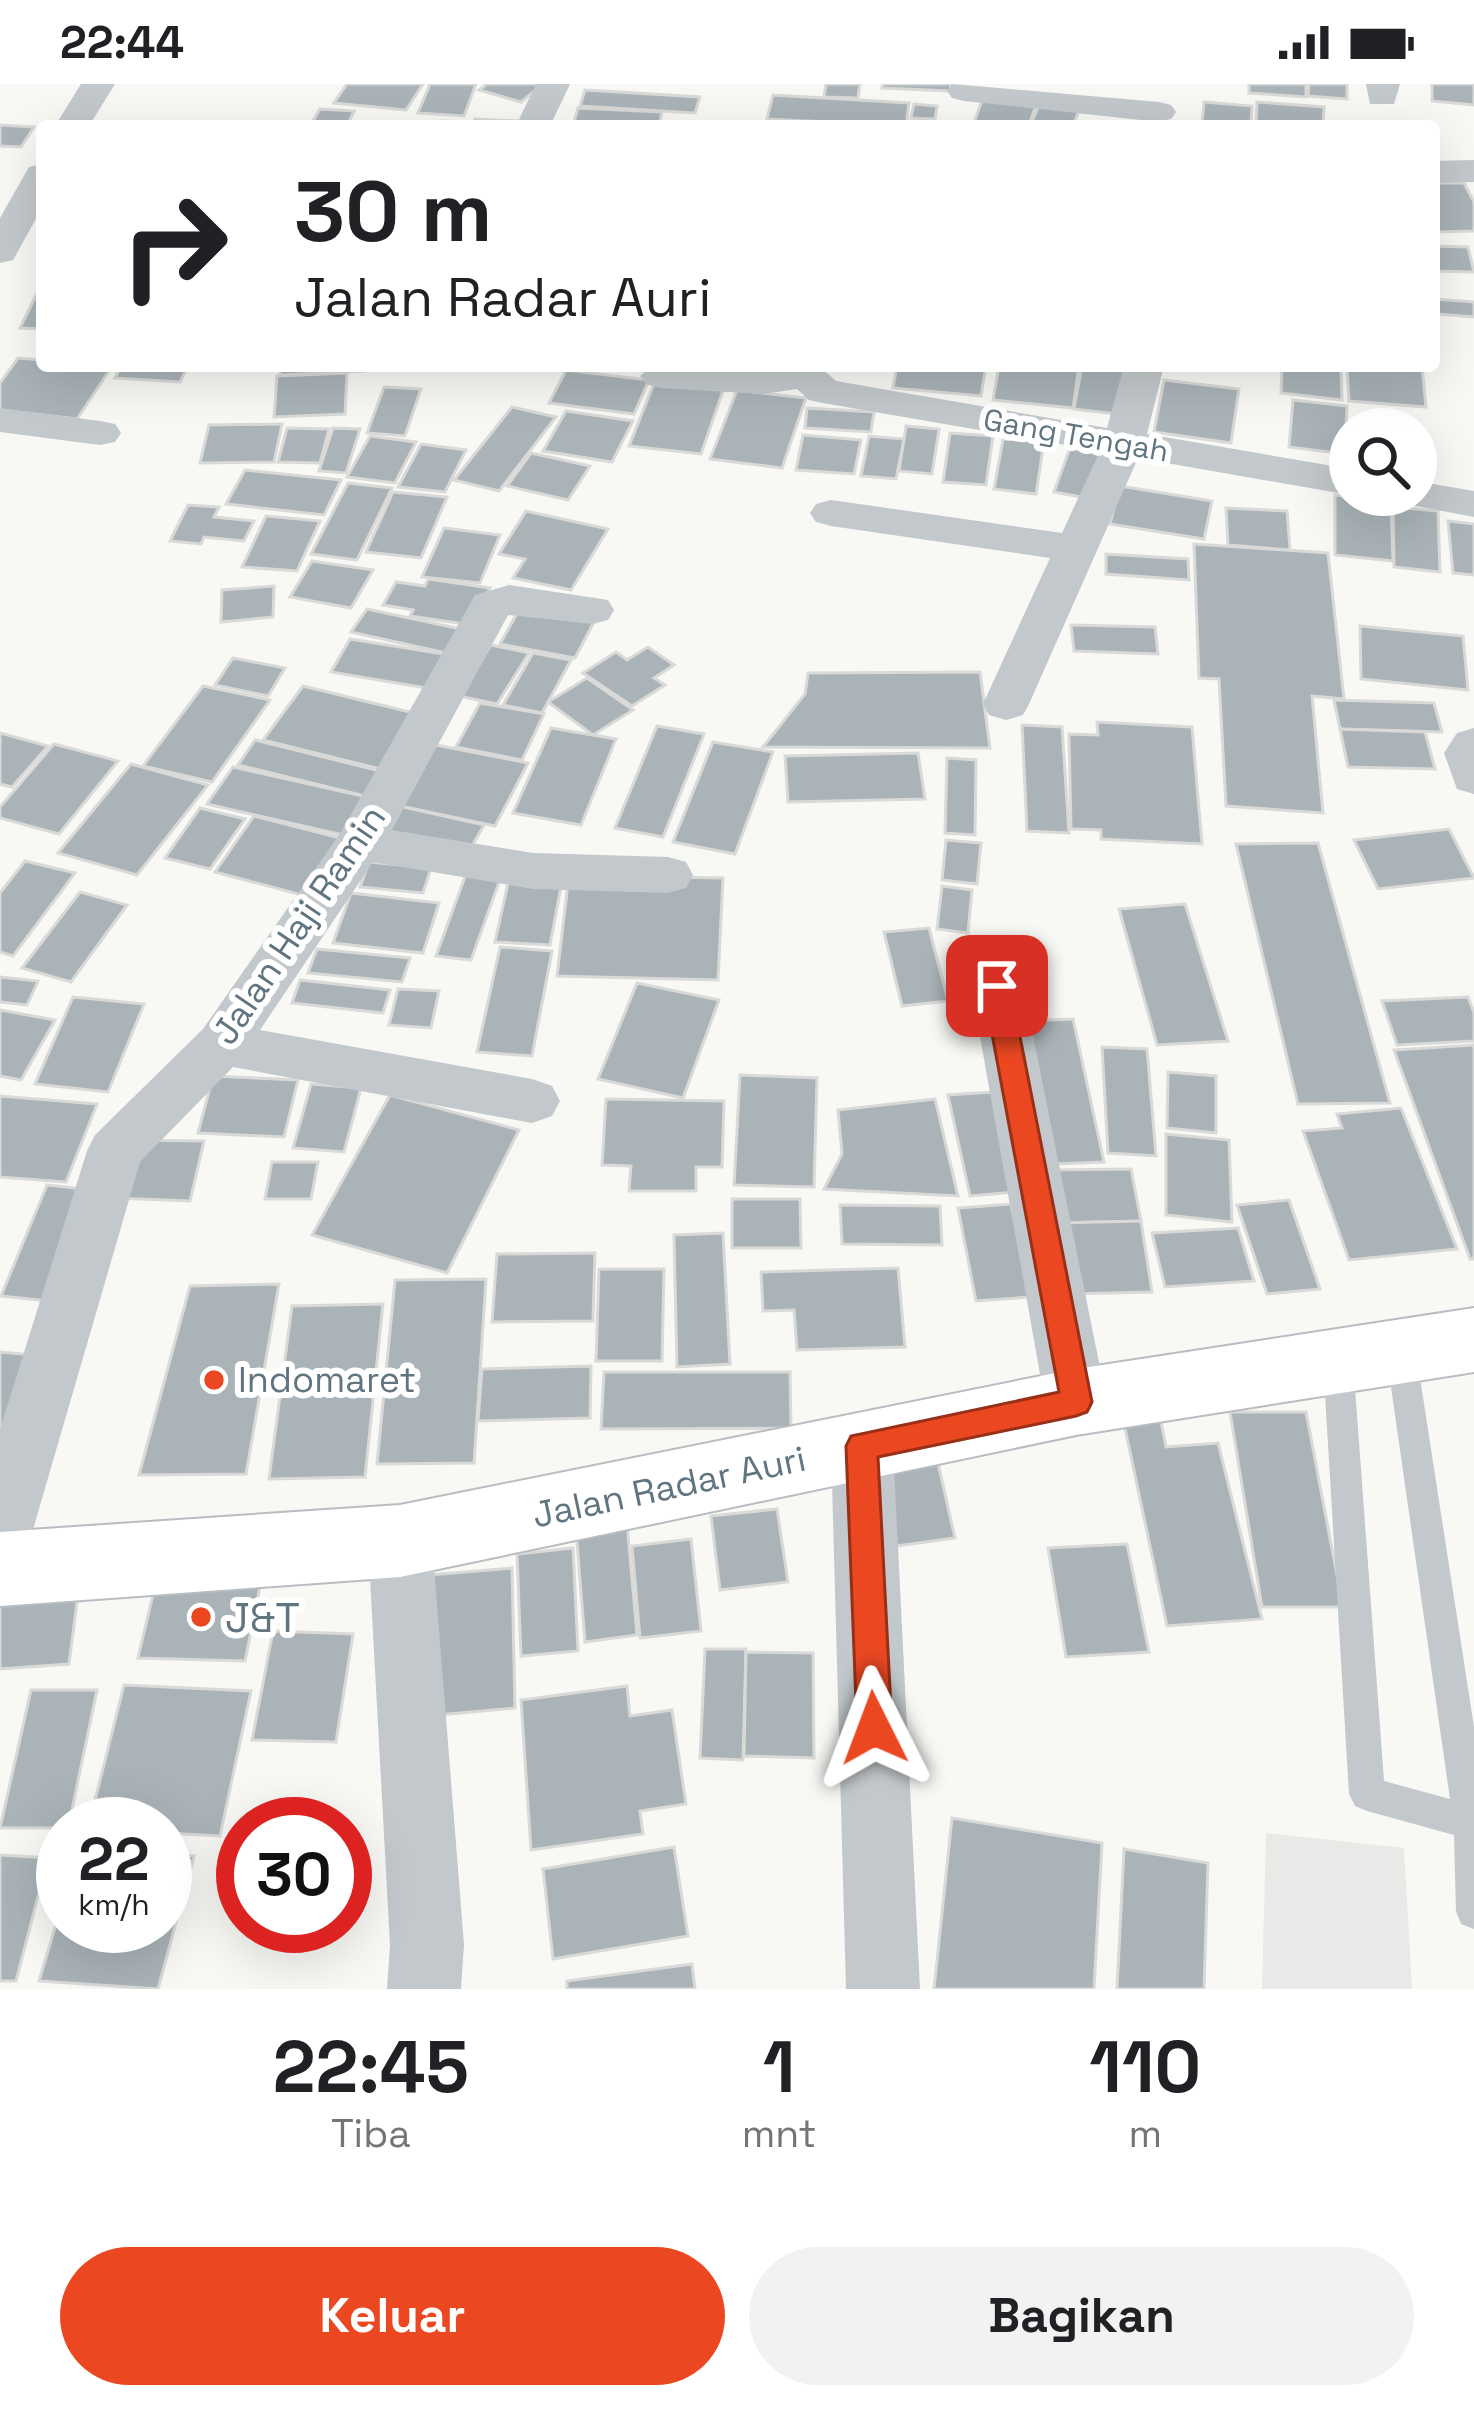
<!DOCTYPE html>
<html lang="id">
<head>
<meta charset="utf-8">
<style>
  :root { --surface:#fff; --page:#f2f2f2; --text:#202124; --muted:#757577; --accent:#eb4822 }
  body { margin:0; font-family:"Space Grotesk",sans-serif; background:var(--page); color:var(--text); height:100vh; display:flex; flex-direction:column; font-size:45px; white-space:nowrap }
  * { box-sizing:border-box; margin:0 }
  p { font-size:39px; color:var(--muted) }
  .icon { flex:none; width:66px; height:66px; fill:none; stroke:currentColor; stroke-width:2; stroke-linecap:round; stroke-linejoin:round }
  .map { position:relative; height:1905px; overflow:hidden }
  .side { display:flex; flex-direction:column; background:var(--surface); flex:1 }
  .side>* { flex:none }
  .guide { position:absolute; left:36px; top:36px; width:1404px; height:252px; border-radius:12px; box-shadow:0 12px 48px #0002; background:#fff; color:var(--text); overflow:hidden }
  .fabs { position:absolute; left:1329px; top:324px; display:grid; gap:24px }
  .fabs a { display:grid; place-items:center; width:108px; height:108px; border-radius:50%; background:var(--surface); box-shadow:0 12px 48px #0002; font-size:60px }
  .speed { position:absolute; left:36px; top:1713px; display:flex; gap:24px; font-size:60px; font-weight:700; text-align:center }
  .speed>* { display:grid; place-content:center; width:156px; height:156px; border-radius:50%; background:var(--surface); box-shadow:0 12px 48px #0002; line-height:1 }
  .speed small { font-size:30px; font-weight:400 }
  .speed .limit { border:18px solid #d22; background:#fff; color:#111 }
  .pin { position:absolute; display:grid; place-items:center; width:102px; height:102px; color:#fff; margin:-51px; border-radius:24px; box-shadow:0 6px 18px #0006 }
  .me { position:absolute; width:132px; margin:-66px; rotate:357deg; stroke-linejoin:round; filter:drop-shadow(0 0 9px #0008) }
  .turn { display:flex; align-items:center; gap:42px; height:252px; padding:0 60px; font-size:54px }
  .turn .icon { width:156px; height:156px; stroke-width:2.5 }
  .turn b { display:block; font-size:84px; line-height:102px }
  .eta { display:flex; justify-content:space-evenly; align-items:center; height:204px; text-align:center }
  .eta b { font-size:72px; font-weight:700; line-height:84px }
  .action { display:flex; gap:24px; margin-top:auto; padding:24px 60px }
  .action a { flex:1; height:138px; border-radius:72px; background:var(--accent); color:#fff; font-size:48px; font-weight:700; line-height:138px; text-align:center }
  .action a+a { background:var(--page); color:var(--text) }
  .status { display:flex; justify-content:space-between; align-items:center; height:84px; padding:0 60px; background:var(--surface); direction:ltr }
  .status svg { height:33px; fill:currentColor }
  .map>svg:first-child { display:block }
  .built { fill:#e9e9e8 }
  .building { fill:#a9b3b8; stroke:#d9d9d7; stroke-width:3 }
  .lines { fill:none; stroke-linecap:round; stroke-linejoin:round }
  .secondary-casing { stroke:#b7bdc1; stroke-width:4 }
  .lane { fill:#c2c8cb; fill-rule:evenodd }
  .street { fill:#c2c8cb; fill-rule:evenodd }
  .secondary { fill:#fff; fill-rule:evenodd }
  .route { fill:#eb4822; stroke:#992f16; stroke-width:3 }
  .poi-dot { fill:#eb4822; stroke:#fff; stroke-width:4.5 }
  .labels { text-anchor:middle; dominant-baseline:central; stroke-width:12; stroke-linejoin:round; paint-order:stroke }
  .far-street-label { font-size:30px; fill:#617581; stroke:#fff }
  .street-label { font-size:36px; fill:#617581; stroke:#fff }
  .poi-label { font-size:36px; fill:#617581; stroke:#fff; text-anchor:start }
  .near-poi-label { font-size:42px; fill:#617581; stroke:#fff; text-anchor:start }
</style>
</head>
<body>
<div class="status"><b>22:44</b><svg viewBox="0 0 49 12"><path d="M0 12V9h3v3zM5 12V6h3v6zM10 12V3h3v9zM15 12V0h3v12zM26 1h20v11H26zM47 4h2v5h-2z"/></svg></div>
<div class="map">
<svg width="1474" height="1905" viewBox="0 0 1474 1905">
  <rect width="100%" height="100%" fill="#f8f8f5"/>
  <polygon class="built" points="1266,1749 1404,1764 1412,1905 1262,1905"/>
  <g class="building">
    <polygon points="347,0 423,0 406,26 334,19"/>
    <polygon points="430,0 476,0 464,32 418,29"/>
    <polygon points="487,0 543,0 521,18 479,6"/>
    <polygon points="826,0 860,0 858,14 824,13"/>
    <polygon points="883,0 951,0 950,7 882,4"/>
    <polygon points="1249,0 1306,0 1306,13 1249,9"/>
    <polygon points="1309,0 1347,0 1347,15 1308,12"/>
    <polygon points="1432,0 1474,0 1474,21 1432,17"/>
    <polygon points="585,6 700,13 695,29 580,22"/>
    <polygon points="773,11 909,19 906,42 767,35"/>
    <polygon points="984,11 1037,17 1029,42 974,39"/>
    <polygon points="1204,18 1252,22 1251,42 1202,41"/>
    <polygon points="1257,18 1324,23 1323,42 1256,42"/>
    <polygon points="1040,19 1080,24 1073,42 1030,42"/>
    <polygon points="914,20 937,22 935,35 911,34"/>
    <polygon points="578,24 662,28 659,42 573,42"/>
    <polygon points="320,25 354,27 347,42 310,42"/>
    <polygon points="475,35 518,37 524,41 437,42 440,37 474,38"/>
    <polygon points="0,41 34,43 21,63 0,62"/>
    <polygon points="1434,99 1464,99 1474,118 1474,147 1434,148"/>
    <polygon points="1434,162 1468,163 1474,188 1434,187"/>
    <polygon points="42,199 42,245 20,244"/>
    <polygon points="1435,215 1474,218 1474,233 1437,230"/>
    <polygon points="18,274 42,276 42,282 111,284 77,335 0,326 0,299"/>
    <polygon points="121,282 188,282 180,298 115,294"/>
    <polygon points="281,282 364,282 364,287 280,291"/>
    <polygon points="897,282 986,282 981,312 893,304"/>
    <polygon points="999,282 1079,282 1073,324 993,316"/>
    <polygon points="1082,282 1133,282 1125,331 1074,325"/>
    <polygon points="1282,282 1341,282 1342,316 1281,309"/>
    <polygon points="1347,282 1422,282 1426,323 1349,317"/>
    <polygon points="566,286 649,296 634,330 549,319"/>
    <polygon points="347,289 345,330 274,333 277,292"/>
    <polygon points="1164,296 1239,305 1231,359 1154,348"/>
    <polygon points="655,297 724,304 701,370 629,362"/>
    <polygon points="384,303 421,305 405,352 367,349"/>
    <polygon points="737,306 806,314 782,384 710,375"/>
    <polygon points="1293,316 1347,322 1345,370 1289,363"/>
    <polygon points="512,323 556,333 499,407 454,396"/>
    <polygon points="807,324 874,328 871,348 805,344"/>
    <polygon points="566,327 633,337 612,378 543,367"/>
    <polygon points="282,340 274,378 200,379 209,341"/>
    <polygon points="906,342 939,345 932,390 899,387"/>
    <polygon points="287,344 329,345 320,379 278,378"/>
    <polygon points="333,344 360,345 346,389 319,387"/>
    <polygon points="950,349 993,352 986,401 943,398"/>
    <polygon points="803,351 861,356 854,390 796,386"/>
    <polygon points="370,352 416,358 395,399 347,393"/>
    <polygon points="869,352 904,355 896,395 861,392"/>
    <polygon points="1003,355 1044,358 1036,410 994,405"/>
    <polygon points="421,360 466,366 445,408 398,403"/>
    <polygon points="1070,364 1109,371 1093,415 1054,408"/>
    <polygon points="531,369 590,382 568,416 507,402"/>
    <polygon points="245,386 341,396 324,431 226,420"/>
    <polygon points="348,399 392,404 357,476 311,470"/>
    <polygon points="1120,402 1212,417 1204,455 1110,440"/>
    <polygon points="393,408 447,413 421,474 366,468"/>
    <polygon points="1335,411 1391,417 1393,477 1335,471"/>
    <polygon points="188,421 219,423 214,433 254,437 244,457 204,453 201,460 170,457"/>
    <polygon points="1393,423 1438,427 1440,488 1394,483"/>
    <polygon points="1226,424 1287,427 1290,466 1228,461"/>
    <polygon points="526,427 608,445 571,506 513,494 525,475 499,470"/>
    <polygon points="266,432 320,437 297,487 242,483"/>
    <polygon points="1448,437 1474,440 1474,491 1453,489"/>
    <polygon points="444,444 500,451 480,499 422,493"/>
    <polygon points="1194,460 1328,469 1344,615 1312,612 1323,729 1226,722 1219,595 1199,594"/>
    <polygon points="1106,470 1188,475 1189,496 1106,490"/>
    <polygon points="312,477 373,486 351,524 290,513"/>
    <polygon points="428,495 490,504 472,541 410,532 413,526 383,521 396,498 425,502"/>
    <polygon points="274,502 273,533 221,538 222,506"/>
    <polygon points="520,524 594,538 575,574 500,560"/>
    <polygon points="367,525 470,547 455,571 351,548"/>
    <polygon points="1071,541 1155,543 1158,570 1074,567"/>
    <polygon points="1360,542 1463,552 1468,606 1361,595"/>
    <polygon points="350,555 456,572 438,606 331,588"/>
    <polygon points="491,561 529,569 497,620 459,612"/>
    <polygon points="648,563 674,581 654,594 665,601 632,622 583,589 616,568 627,576"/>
    <polygon points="533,569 571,576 542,629 503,621"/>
    <polygon points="233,574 285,584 268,612 215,601"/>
    <polygon points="980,588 990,664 763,663 805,610 808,589"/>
    <polygon points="587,594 633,626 593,651 548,618"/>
    <polygon points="203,602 270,616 212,698 143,682"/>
    <polygon points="303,602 422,631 384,686 263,656"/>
    <polygon points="1334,616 1434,619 1442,648 1340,645"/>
    <polygon points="480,619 544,630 522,676 456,663"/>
    <polygon points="1097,638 1192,643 1202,760 1101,755 1101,746 1071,745 1069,650 1098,651"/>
    <polygon points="1022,641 1062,643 1069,749 1027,747"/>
    <polygon points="657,642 704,650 663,753 615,744"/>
    <polygon points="551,644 616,655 581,741 513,729"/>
    <polygon points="1340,645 1425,648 1435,685 1348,683"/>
    <polygon points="0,649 48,662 12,703 0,700"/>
    <polygon points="255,656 384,688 369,713 238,681"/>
    <polygon points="713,658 773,668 735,770 673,758"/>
    <polygon points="54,660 118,677 59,750 0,734 0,723"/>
    <polygon points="431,660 528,679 495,742 396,721"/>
    <polygon points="918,669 925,715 788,718 785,672"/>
    <polygon points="947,674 976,676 975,751 945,749"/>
    <polygon points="131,680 208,701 137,791 58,769"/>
    <polygon points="233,683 367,713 343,751 207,720"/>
    <polygon points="399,722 484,741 465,774 379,755"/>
    <polygon points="200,724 245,735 210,785 165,774"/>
    <polygon points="254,732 340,754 302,811 215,788"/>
    <polygon points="1449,745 1474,794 1378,805 1354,756"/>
    <polygon points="946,756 981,759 977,800 942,796"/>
    <polygon points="1318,759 1390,1019 1298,1020 1236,760"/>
    <polygon points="25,777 75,789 13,872 0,868 0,809"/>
    <polygon points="369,778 431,784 423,809 360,803"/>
    <polygon points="469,782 503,787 471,876 436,872"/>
    <polygon points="510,790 563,792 550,861 495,858"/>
    <polygon points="569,791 723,794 718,896 557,892"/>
    <polygon points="942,802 972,806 968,849 937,845"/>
    <polygon points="80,808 127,821 71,898 22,884"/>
    <polygon points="351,809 439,819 423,869 333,859"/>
    <polygon points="1185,820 1228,957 1157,961 1119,825"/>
    <polygon points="929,844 948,917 902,922 884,848"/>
    <polygon points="500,863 552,867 532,972 477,968"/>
    <polygon points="317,865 410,874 402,898 308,889"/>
    <polygon points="0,893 38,897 27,921 0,918"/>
    <polygon points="300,896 390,906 383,929 292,919"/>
    <polygon points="637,899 719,916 683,1014 598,995"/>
    <polygon points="398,905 439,907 431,944 389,941"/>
    <polygon points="73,913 144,920 108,1008 35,1000"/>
    <polygon points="1468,913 1474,929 1474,957 1397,961 1382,917"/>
    <polygon points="0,926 55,936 21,996 0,992"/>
    <polygon points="1073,935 1104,1078 1055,1080 1025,937"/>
    <polygon points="1474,961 1474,1175 1470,1175 1394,966"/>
    <polygon points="1102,963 1147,965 1156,1072 1108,1069"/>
    <polygon points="1168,988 1216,992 1216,1049 1167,1044"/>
    <polygon points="740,991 817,994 814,1103 734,1101"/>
    <polygon points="213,992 298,996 284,1053 198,1049"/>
    <polygon points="311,1000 361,1004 344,1068 293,1064"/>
    <polygon points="992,1008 1016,1108 970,1112 948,1011"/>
    <polygon points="390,1011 519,1046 447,1189 312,1151"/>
    <polygon points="0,1012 97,1020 66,1098 0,1093"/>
    <polygon points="606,1015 724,1017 722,1083 696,1083 696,1107 629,1107 631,1082 602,1081"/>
    <polygon points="935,1015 958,1112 824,1105 842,1070 838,1026"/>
    <polygon points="1401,1024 1457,1165 1349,1176 1303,1047 1342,1044 1337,1030"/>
    <polygon points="1166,1050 1229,1056 1232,1138 1166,1131"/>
    <polygon points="131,1056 204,1057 190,1117 116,1114"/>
    <polygon points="272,1078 318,1078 311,1115 265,1115"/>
    <polygon points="1131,1085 1141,1137 1058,1139 1051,1086"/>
    <polygon points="47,1101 102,1107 58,1218 1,1212"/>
    <polygon points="732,1115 800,1115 801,1164 732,1164"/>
    <polygon points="1289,1116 1320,1205 1267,1210 1237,1121"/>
    <polygon points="1011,1120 1030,1213 976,1217 958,1124"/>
    <polygon points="840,1121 940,1122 942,1161 842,1160"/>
    <polygon points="1141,1137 1152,1208 1068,1210 1058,1139"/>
    <polygon points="1238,1144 1254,1197 1165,1203 1152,1149"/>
    <polygon points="723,1149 730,1280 677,1283 674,1151"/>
    <polygon points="595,1169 593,1237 492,1238 497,1170"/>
    <polygon points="898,1184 905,1263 797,1266 794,1226 763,1227 761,1188"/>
    <polygon points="599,1185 664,1185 662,1277 596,1277"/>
    <polygon points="486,1195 474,1379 377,1380 395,1196"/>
    <polygon points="279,1200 246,1390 139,1391 190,1202"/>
    <polygon points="383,1220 365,1393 269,1395 292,1222"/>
    <polygon points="0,1268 45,1272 0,1403"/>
    <polygon points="591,1282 590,1334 478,1337 482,1285"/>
    <polygon points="604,1288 790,1288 791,1344 601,1345"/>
    <polygon points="1156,1313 1166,1363 1218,1359 1262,1535 1167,1542 1119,1316"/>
    <polygon points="1230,1328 1306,1328 1343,1523 1262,1523"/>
    <polygon points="933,1357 955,1454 896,1462 876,1364"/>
    <polygon points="777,1425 788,1498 720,1506 711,1432"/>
    <polygon points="626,1428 637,1551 585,1558 575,1433"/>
    <polygon points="691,1455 701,1547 640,1554 632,1462"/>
    <polygon points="1127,1460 1149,1568 1066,1573 1048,1464"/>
    <polygon points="573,1464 578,1567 521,1572 517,1470"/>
    <polygon points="512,1484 515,1624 415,1633 417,1492"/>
    <polygon points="81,1487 69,1580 0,1585 0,1493"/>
    <polygon points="158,1489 262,1493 245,1577 138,1574"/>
    <polygon points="273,1547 353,1550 336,1658 252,1656"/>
    <polygon points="705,1565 746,1565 743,1676 700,1674"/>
    <polygon points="746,1568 813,1569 814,1674 744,1672"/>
    <polygon points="124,1601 251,1607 220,1752 165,1749 165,1740 89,1740"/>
    <polygon points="627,1602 630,1632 672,1626 686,1720 640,1727 643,1750 531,1766 521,1616"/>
    <polygon points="31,1606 97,1606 69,1740 63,1744 0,1744"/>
    <polygon points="952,1734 1102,1759 1094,1905 934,1905"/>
    <polygon points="674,1763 688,1852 553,1875 543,1785"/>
    <polygon points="1124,1765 1208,1779 1204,1905 1117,1905"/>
    <polygon points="165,1768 194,1772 158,1905 39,1897 63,1817 63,1842 165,1842"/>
    <polygon points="0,1771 48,1774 16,1897 0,1897"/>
    <polygon points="692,1880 695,1905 567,1905 567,1897"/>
  </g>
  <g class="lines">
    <defs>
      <polygon id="secondary" points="1474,1224 1474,1288 1076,1351 400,1493 0,1522 0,1448 400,1421 1076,1285"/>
    </defs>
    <use href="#secondary" class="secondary-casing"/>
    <polygon class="lane" points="1401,1255 1412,1259 1416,1268 1474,1643 1474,1845 1461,1840 1456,1827 1454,1751 1367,1727 1355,1722 1349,1710 1323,1277 1327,1268 1338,1264 1349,1268 1353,1277 1384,1697 1450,1715 1386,1268 1390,1259"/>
    <g class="street">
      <polygon points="81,0 115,0 89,42 55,42"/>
      <polygon points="536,0 570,0 550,42 516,42"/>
      <polygon points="952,0 1159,18 1171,21 1176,28 1171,35 1159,38 964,17 952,14 947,7"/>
      <polygon points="1366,0 1400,0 1394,20 1370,20"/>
      <polygon points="1474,76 1474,98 1434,99 1434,77"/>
      <polygon points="42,80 42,124 13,176 0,179 0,134 29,83"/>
      <polygon points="652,282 763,286 819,282 836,297 1107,344 1124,282 1164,282 1147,350 1350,385 1350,411 1138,374 1029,620 1023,631 1006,636 989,631 983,620 1050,474 831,442 816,438 810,429 816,420 831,416 1062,449 1100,367 823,319 809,316 797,305 763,310 660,304 646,300 640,292"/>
      <polygon points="0,324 100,337 115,340 121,349 115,358 100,361 0,348"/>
      <polygon points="1416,397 1474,407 1474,433 1401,419 1395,411 1416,411"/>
      <polygon points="509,501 608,516 614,526 608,536 592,540 508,531 392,746 533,769 668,773 686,778 693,791 686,804 668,809 533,805 373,778 260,946 532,995 552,1002 560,1017 552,1032 532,1039 233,983 140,1078 32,1449 23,1470 0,1479 0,1345 87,1067 95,1051 203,945 341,748 475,511"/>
      <polygon points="1474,644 1474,710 1457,705 1444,669 1457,649"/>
      <polygon points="997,882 1016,888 1023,902 1107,1318 1098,1337 1076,1345 1054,1337 1045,1318 971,902 978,888"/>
      <polygon points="862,1334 884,1342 893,1362 920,1905 846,1905 831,1362 840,1342"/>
      <polygon points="400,1427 423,1436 432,1457 464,1861 461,1905 387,1905 390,1861 368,1457 377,1436"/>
    </g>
    <use href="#secondary" class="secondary"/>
  </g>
  <polygon class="route" points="997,892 1010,902 1092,1318 1087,1328 1076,1332 878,1373 892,1644 886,1656 874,1661 862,1656 857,1644 846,1362 851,1352 1059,1308 983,902"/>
  <g class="poi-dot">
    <circle cx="214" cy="1296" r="12"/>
    <circle cx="201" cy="1533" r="12"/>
  </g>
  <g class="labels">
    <g class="far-street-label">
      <text transform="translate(1076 351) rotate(10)">Gang Tengah</text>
    </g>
    <g class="street-label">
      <text transform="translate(299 841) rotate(-56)">Jalan Haji Ramin</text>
      <text transform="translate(669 1403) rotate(-12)">Jalan Radar Auri</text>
    </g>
    <g class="poi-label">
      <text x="238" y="1296">Indomaret</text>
    </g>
    <g class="near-poi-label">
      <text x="225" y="1533">J&amp;T</text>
    </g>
  </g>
</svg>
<div class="fabs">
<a><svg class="icon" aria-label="search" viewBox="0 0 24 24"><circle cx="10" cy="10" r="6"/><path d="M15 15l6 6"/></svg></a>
</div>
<div class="speed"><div>22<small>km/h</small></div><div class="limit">30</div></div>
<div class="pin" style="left:997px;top:902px;background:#d93025"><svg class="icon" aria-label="arrive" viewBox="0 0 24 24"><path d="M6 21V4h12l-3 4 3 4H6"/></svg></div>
<svg class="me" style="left:874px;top:1644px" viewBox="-20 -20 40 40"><path d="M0-17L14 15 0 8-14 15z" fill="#eb4822" stroke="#fff" stroke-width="4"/></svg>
<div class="guide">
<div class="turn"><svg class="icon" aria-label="right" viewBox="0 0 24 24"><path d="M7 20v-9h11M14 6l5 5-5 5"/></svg><div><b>30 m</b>Jalan Radar Auri</div></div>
</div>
</div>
<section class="side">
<div class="eta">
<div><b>22:45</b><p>Tiba</p></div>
<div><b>1</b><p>mnt</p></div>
<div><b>110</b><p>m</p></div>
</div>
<div class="action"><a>Keluar</a><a>Bagikan</a></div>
</section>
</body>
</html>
